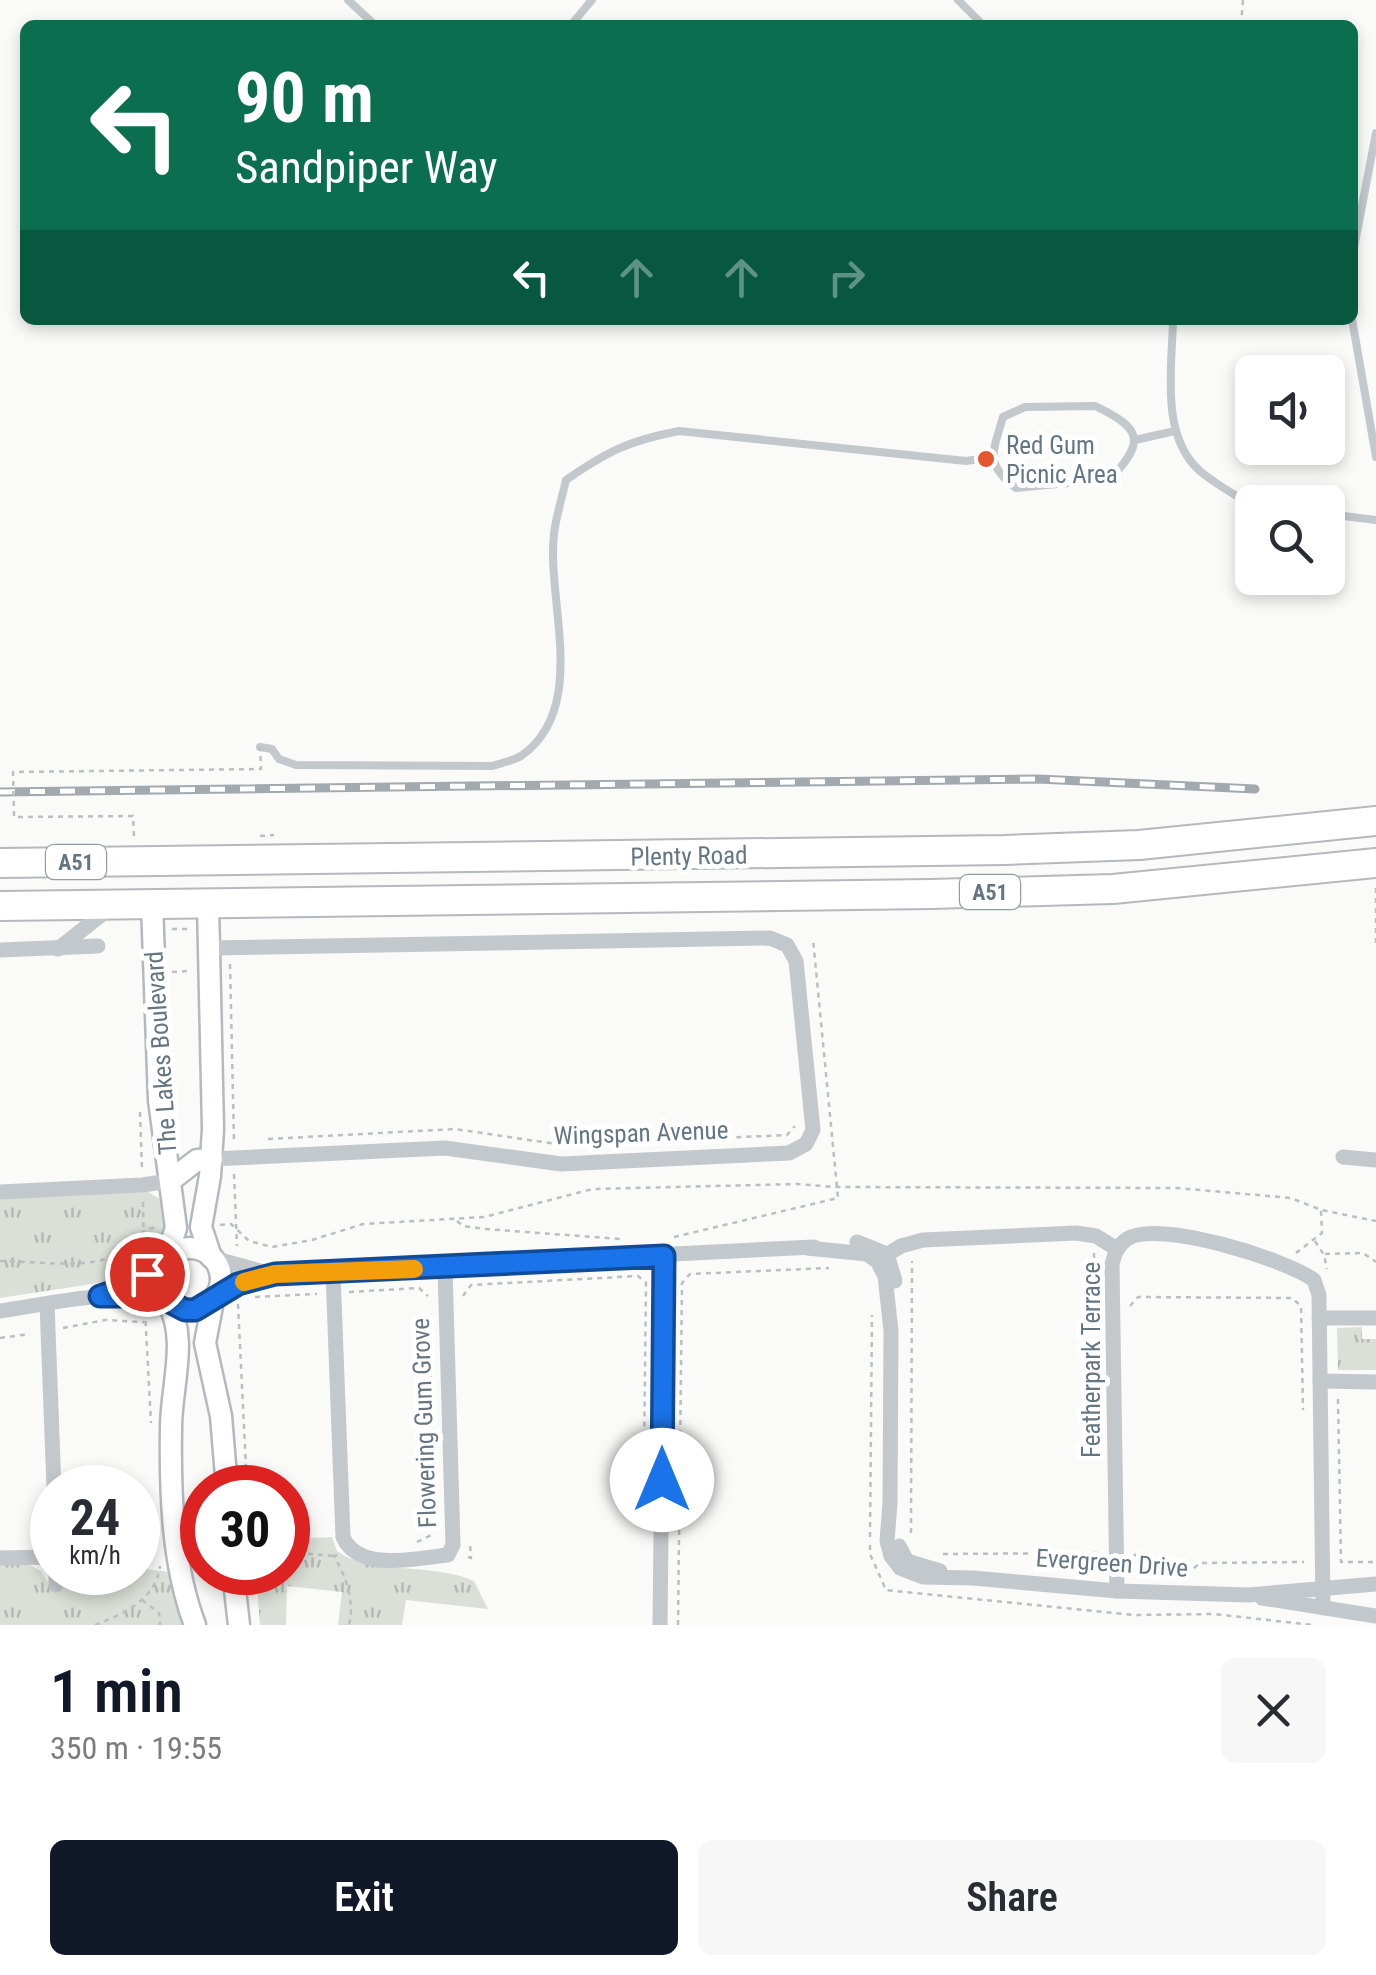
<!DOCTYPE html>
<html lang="en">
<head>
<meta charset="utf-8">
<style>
  :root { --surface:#fff; --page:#f7f7f7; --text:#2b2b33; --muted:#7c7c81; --accent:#111827 }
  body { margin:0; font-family:"Roboto Condensed",sans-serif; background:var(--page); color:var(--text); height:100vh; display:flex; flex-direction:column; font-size:38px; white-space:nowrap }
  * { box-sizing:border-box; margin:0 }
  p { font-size:32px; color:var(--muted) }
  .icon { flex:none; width:55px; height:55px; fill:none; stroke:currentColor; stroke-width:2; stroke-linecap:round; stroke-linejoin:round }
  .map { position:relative; height:1625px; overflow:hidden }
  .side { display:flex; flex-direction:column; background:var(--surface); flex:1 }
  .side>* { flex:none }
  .top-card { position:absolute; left:20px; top:20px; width:1338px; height:305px; border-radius:15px; box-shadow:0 5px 15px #0003; background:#0b6e4f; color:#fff; overflow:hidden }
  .buttons { position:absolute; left:1235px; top:355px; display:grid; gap:20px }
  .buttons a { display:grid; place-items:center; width:110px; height:110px; border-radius:15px; background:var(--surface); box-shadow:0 5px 15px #0003; font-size:50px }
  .speed { position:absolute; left:30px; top:1465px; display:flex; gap:20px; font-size:50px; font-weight:700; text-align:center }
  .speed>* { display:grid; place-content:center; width:130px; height:130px; border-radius:50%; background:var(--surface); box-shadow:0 5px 15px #0003; line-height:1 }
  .speed small { font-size:25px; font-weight:400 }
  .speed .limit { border:15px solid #d22; background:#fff; color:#111 }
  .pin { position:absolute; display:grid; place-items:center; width:85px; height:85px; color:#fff; margin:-42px; border:5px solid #fff; border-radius:50%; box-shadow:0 2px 10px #0007 }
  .me { position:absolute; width:110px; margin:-55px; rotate:0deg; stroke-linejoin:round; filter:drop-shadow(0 0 8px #0008) }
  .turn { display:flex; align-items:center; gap:35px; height:210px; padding:0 50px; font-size:45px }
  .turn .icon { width:130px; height:130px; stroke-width:2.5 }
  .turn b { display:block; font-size:70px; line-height:85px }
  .lanes { display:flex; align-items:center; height:95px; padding:0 50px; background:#0003; justify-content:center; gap:50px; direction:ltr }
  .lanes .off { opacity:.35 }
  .round { display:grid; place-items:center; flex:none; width:105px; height:105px; border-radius:15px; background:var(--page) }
  .headline { display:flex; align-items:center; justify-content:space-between; height:170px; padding:0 50px }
  h1 { font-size:60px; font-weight:600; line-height:75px; color:var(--accent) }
  .primary-button { display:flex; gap:20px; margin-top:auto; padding:20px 50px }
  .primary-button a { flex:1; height:115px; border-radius:15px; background:var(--accent); color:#fff; font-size:40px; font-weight:600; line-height:115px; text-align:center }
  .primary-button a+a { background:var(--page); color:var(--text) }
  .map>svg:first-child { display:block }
  .grass { fill:url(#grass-tufts) }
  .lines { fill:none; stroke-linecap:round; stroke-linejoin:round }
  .secondary-casing { stroke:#b3babf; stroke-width:25 }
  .highway-casing { stroke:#b4b9bd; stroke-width:32 }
  .path { stroke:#bbbfc2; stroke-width:2.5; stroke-dasharray:5 5; stroke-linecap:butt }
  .lane { stroke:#c3c8cc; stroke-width:8 }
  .street { stroke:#c3c8cc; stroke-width:15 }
  .secondary { stroke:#fff; stroke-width:20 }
  .highway { stroke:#fff; stroke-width:28 }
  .rail-casing { stroke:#a2aab0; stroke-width:9 }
  .rail { stroke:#fff; stroke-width:5; stroke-dasharray:15; stroke-linecap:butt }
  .path-bridge { stroke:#bbbfc2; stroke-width:2.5; stroke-dasharray:5 5; stroke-linecap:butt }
  .route-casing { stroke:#114b97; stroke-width:25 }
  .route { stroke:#1a73e8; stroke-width:18 }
  .slow { stroke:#f59e0b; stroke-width:18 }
  .poi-dot { fill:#e4572e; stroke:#fff; stroke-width:4 }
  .labels { text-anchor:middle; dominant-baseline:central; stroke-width:10; stroke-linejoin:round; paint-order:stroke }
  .shield { fill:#fff; stroke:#939fa8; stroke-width:2.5 }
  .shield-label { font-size:22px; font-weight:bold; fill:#657683 }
  .poi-label { font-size:25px; fill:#657683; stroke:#fff; text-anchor:start }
  .street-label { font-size:25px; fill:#657683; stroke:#fff }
</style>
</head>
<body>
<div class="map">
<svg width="1376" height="1625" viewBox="0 0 1376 1625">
  <defs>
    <pattern id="grass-tufts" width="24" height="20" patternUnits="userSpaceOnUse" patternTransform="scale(2.5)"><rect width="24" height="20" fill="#dadfd7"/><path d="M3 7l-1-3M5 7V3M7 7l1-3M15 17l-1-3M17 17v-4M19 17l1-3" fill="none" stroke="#b4b9b4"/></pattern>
  </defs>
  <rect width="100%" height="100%" fill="#fafaf8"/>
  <g class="grass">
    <polygon points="148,1192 164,1201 166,1229 160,1252 131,1278 0,1298 0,1199"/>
    <polygon points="1362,1327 1362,1339 1376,1339 1376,1370 1338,1370 1337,1328"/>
    <path d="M332 1537 337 1551C367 1575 432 1562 474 1581L488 1609 406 1600 402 1625H338L342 1592 287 1586 286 1625H260L256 1573 288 1572V1539Z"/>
    <polygon points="28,1564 41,1571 50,1586 63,1586 63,1573 138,1572 138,1568 169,1572 185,1625 0,1625 0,1565"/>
  </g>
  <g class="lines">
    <defs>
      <g id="secondary">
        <polyline points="152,903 159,1100 176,1228 165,1261"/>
        <polyline points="208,904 213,1129 210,1176 201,1227 211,1257"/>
        <polyline points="170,1181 197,1160 212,1159"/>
        <circle cx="190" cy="1279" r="31"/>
        <path d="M167 1301C189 1338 171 1386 171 1428 170 1493 172 1564 195 1625"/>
        <polyline points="213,1301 205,1343 221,1416 227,1488"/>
        <polyline points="233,1572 239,1625"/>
      </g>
      <g id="highway">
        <polyline points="0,863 1004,850 1139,845 1376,821"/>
        <polyline points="0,906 931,894 1113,889 1376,863"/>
      </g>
    </defs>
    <use href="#secondary" class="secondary-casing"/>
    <use href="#highway" class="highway-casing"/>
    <g class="path">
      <polyline points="1241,25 1243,0"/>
      <polyline points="260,836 274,835"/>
      <polyline points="1376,888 1376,947"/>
      <polyline points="172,929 189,929"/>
      <polyline points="230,964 234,1141"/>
      <polyline points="172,972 189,971"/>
      <polyline points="140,1112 142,1169"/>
      <polyline points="268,1139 455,1129 563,1145 787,1135 795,1126"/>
      <polyline points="234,1174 237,1246"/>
      <polyline points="143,1202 144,1259"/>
      <polyline points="457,1221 463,1226 485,1229 621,1239"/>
      <polyline points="220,1225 231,1224 249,1241 272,1247 312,1240 363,1224 484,1217 593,1189 797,1184 835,1187 1177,1188 1291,1198 1321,1210 1376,1221"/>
      <polyline points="674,1237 838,1198 813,939"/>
      <polyline points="1315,1241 1324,1255 1327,1269"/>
      <polyline points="1094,1253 1095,1320"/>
      <polyline points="1296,1253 1322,1233 1321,1210"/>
      <polyline points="1325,1254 1363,1253 1376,1262"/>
      <path d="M0 1261C35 1261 79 1269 112 1257 131 1251 136 1229 157 1227"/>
      <polyline points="349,1292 419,1288 428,1296"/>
      <polyline points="463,1296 471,1285 638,1276 646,1283 644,1459"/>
      <polyline points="255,1297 317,1294"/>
      <polyline points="238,1304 247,1488"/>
      <polyline points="1130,1306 1138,1297 1292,1298 1301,1306 1303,1410"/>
      <polyline points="145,1311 151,1423"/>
      <polyline points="63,1328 105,1320 144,1322"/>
      <polyline points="0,1338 30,1334"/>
      <polyline points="1338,1399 1341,1562 1376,1562"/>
      <polyline points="911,1533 912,1261"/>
      <polyline points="870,1537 872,1315"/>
      <polyline points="417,1542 431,1535 434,1524 430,1339"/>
      <polyline points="870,1545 870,1554 886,1590 1134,1615 1214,1614 1313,1625"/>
      <polyline points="288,1552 333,1556"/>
      <polyline points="943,1554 1100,1553"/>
      <polyline points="1134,1554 1156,1573 1163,1575"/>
      <path d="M337 1555 334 1556C346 1577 355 1601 349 1625"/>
      <polyline points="468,1557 471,1558 470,1544"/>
      <polyline points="254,1572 255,1591"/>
      <polyline points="1176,1576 1188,1573 1200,1563 1304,1562"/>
      <polyline points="142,1600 159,1613 160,1625"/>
      <path d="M95 1625C123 1614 156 1600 160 1566"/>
      <polyline points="678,1625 682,1283 690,1274 829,1268"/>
    </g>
    <g class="lane">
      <polyline points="348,0 375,25"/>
      <polyline points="958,0 983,25"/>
      <polyline points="571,25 592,0"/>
      <polyline points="1352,258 1376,133"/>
      <polyline points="1352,319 1376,457"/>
      <path d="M1173 320C1172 367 1160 436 1200 471 1215 484 1235 495 1252 505"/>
      <path d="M1095 406C1142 428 1146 442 1110 479L1016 488C984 464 993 452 1003 417L1025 407Z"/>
      <polyline points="1135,440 1175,431"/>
      <polyline points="1328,514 1376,520"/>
      <path d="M260 747 272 749 279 759 296 765 492 766C500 763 513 761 521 756 590 708 546 600 554 534 556 516 562 498 566 480 608 451 628 441 679 431L966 461 992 457"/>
    </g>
    <g class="street">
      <polyline points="209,948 770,938 787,945 796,961 813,1130 806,1144 789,1153 561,1164 445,1148 212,1159"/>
      <polyline points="58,949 110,908"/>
      <polyline points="0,950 98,946"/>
      <polyline points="1343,1157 1376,1160"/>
      <polyline points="0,1192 142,1185 170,1181"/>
      <polyline points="857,1242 887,1254 895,1281"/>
      <polyline points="807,1248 867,1254 877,1261 885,1276 891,1331 890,1503 887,1541 891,1556 900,1568 923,1577 973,1578 1117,1591 1248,1595 1376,1584"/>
      <polyline points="213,1258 271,1274"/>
      <polyline points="880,1259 901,1246 923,1240 1076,1233 1096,1236 1117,1249"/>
      <path d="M333 1272 343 1537C359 1573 416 1558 448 1555L453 1545 445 1268"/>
      <polyline points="114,1292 130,1286 164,1262"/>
      <polyline points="214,1299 238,1284 275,1274 814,1247"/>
      <polyline points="47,1304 54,1488"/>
      <path d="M0 1311C55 1303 111 1288 167 1300"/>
      <polyline points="1319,1318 1376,1318"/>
      <polyline points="1320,1381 1376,1382"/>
      <polyline points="899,1546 907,1561 940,1571"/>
      <polyline points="0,1558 52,1557"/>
      <polyline points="56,1572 56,1585"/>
      <path d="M1117 1591 1112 1265C1114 1254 1118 1245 1127 1239 1158 1219 1285 1259 1314 1280L1319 1295 1323 1608"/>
      <polyline points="1262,1598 1376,1616"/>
      <polyline points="660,1625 664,1256"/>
    </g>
    <use href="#secondary" class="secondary"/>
    <use href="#highway" class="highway"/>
    <defs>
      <polyline id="rail" points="0,792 1038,779 1255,789"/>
    </defs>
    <use href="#rail" class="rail-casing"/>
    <use href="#rail" class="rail"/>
    <polyline class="path-bridge" points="134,836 133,816 14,817 13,772 261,769 260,747"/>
  </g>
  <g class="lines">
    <defs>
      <polyline id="route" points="147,1274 130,1286 100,1296 150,1296 166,1300 185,1310 195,1310 238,1284 275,1274 664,1256 662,1480"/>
    </defs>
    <use href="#route" class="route-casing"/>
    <use href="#route" class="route"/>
    <polyline class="slow" points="244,1282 275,1274 414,1269"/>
  </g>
  <circle class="poi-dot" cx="986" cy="459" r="10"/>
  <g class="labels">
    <g class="shield">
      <rect x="46" y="845" width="60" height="34" rx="8"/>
      <rect x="960" y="875" width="60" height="34" rx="8"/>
    </g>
    <g class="shield-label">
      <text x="76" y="862">A51</text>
      <text x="990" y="892">A51</text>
    </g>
    <g class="poi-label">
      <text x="1006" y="445">Red Gum<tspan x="1006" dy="29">Picnic Area</tspan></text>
    </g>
    <g class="street-label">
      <text transform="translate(689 856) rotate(-1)">Plenty Road</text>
      <text transform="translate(161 1053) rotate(-94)">The Lakes Boulevard</text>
      <text transform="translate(641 1133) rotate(-2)">Wingspan Avenue</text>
      <text transform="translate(1091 1360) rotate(-90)">Featherpark Terrace</text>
      <text transform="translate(424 1423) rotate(-92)">Flowering Gum Grove</text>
      <text transform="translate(1112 1563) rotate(4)">Evergreen Drive</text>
    </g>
  </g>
</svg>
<div class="buttons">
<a><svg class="icon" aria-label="sound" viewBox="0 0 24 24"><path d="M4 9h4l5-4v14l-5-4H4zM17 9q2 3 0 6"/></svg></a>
<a><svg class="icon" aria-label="search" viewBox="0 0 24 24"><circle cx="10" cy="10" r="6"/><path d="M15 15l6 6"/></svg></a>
</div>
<div class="speed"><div>24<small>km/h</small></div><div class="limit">30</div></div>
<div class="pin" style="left:147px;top:1274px;background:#d93025"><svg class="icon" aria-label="arrive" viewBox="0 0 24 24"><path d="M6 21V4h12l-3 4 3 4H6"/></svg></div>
<svg class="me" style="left:662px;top:1480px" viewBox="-20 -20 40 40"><circle r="19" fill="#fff"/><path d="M0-13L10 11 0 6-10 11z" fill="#1a73e8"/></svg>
<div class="top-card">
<div class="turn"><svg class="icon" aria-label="left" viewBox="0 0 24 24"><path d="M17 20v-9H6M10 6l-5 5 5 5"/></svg><div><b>90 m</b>Sandpiper Way</div></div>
<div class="lanes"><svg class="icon" aria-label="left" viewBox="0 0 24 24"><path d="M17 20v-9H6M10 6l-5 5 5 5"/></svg><svg class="icon off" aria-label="ahead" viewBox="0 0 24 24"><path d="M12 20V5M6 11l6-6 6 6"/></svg><svg class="icon off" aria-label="ahead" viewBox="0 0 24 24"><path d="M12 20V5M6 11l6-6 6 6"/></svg><svg class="icon off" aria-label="right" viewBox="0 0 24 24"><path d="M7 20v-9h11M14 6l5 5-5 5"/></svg></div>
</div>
</div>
<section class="side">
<div class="headline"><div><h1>1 min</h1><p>350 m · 19:55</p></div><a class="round"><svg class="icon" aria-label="close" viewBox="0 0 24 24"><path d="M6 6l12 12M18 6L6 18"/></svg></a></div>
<div class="primary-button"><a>Exit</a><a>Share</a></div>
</section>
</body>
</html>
